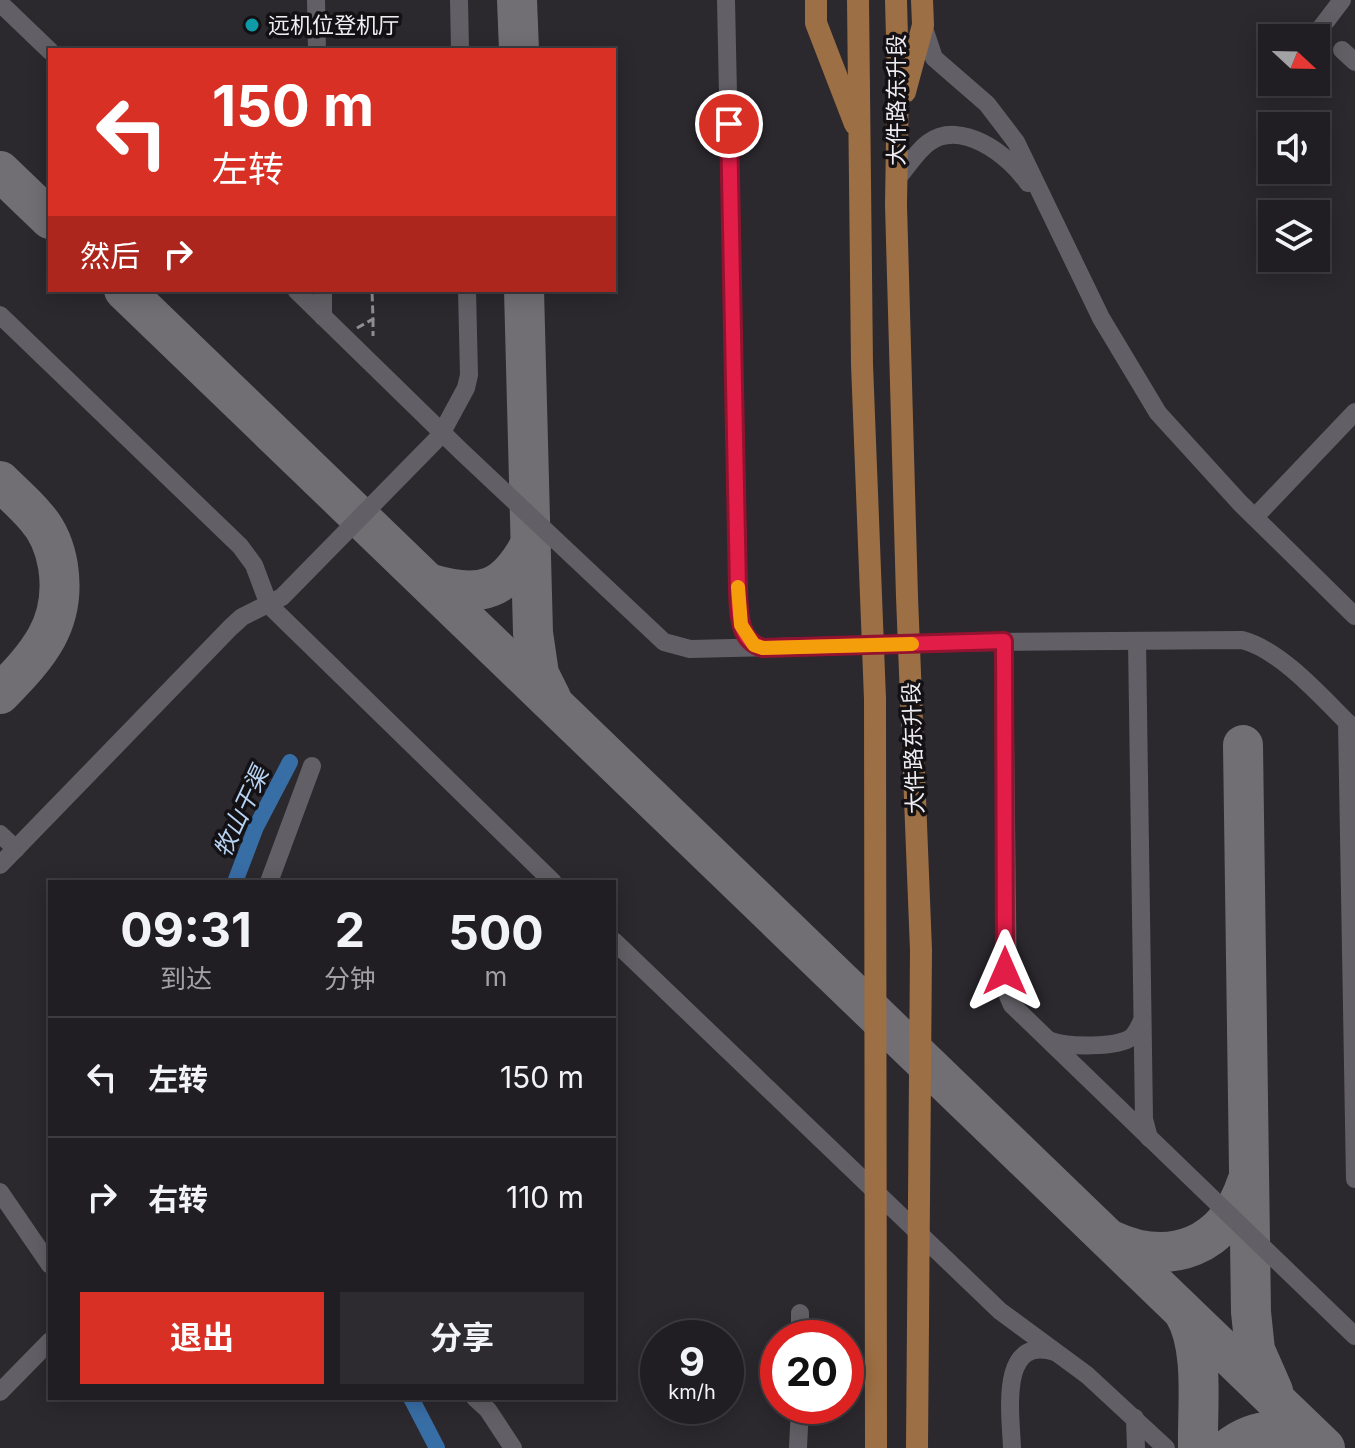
<!DOCTYPE html>
<html lang="zh">
<head>
<meta charset="utf-8">
<style>
  :root { --surface:#201e22; --page:#2d2b2f; --text:#f1f3f6; --muted:#a2a2a5; --line:#3d3c40; --accent:#d93025 }
  body { margin:0; font-family:Inter,"Noto Sans SC",sans-serif; background:var(--page); color:var(--text); height:100vh; display:flex; flex-direction:column; font-size:30px; white-space:nowrap }
  * { box-sizing:border-box; margin:0 }
  p { font-size:26px; color:var(--muted) }
  .icon { flex:none; width:44px; height:44px; fill:none; stroke:currentColor; stroke-width:2; stroke-linecap:round; stroke-linejoin:round }
  .map { position:relative; flex:1; overflow:hidden }
  .sheet { position:absolute; left:48px; top:880px; width:568px; height:520px; display:flex; flex-direction:column; background:var(--surface); border-radius:0px; box-shadow:0 4px 20px #0003,0 0 0 2px var(--line) }
  .sheet>* { flex:none }
  .hud { position:absolute; left:48px; top:48px; width:568px; height:244px; border-radius:0px; box-shadow:0 4px 20px #0003,0 0 0 2px var(--line); background:#d93025; color:#fff; overflow:hidden }
  .needle { width:52px; rotate:112deg }
  .buttons { position:absolute; left:1258px; top:24px; display:grid; gap:16px }
  .buttons a { display:grid; place-items:center; width:72px; height:72px; border-radius:0px; background:var(--surface); box-shadow:0 4px 20px #0003,0 0 0 2px var(--line); font-size:40px }
  .speed { position:absolute; left:640px; top:1320px; display:flex; gap:16px; font-size:40px; font-weight:700; text-align:center }
  .speed>* { display:grid; place-content:center; width:104px; height:104px; border-radius:50%; background:var(--surface); box-shadow:0 4px 20px #0003,0 0 0 2px var(--line); line-height:1 }
  .speed small { font-size:20px; font-weight:400 }
  .speed .limit { border:12px solid #d22; background:#fff; color:#111 }
  .pin { position:absolute; display:grid; place-items:center; width:68px; height:68px; color:#fff; margin:-34px; border:4px solid #fff; border-radius:50%; box-shadow:0 2px 8px #0007 }
  .me { position:absolute; width:88px; margin:-44px; rotate:0deg; stroke-linejoin:round; filter:drop-shadow(0 0 6px #0008) }
  .turn { display:flex; align-items:center; gap:28px; height:168px; padding:0 32px; font-size:36px }
  .turn .icon { width:104px; height:104px; stroke-width:2.5 }
  .turn b { display:block; font-size:56px; line-height:68px }
  .then { display:flex; align-items:center; height:76px; padding:0 32px; background:#0003; gap:16px; font-size:30px }
  .eta { display:flex; justify-content:space-evenly; align-items:center; height:136px; text-align:center }
  .eta b { font-size:48px; font-weight:700; line-height:56px }
  .primary-button { display:flex; gap:16px; margin-top:auto; padding:16px 32px }
  .primary-button a { flex:1; height:92px; border-radius:0px; background:var(--accent); color:#fff; font-size:32px; font-weight:700; line-height:92px; text-align:center }
  .primary-button a+a { background:var(--page); color:var(--text) }
  ul { padding:0; list-style:none }
  li { display:flex; align-items:center; gap:24px; height:120px; padding:0 32px; border-top:2px solid var(--line) }
  li div { flex:1 }
  li b { display:block; font-size:30px }
  li em { font-style:normal }
  .map>svg:first-child { display:block }
  .lines { fill:none; stroke-linecap:round; stroke-linejoin:round }
  .canal { stroke:#386ea6; stroke-width:16 }
  .taxiway { stroke:#716e74; stroke-width:40 }
  .path { stroke:#8f8d92; stroke-width:3; stroke-dasharray:8 4; stroke-linecap:butt }
  .minor { stroke:#635f66; stroke-width:18 }
  .major { stroke:#9d6f44; stroke-width:22 }
  .route-casing { stroke:#92132f; stroke-width:20 }
  .route { stroke:#e11d48; stroke-width:14 }
  .slow { stroke:#f59e0b; stroke-width:14 }
  .culture-dot { fill:#0f9aa8; stroke:#131114; stroke-width:3 }
  .labels { text-anchor:middle; dominant-baseline:central; stroke-width:7; stroke-linejoin:round; paint-order:stroke }
  .poi-label { font-size:22px; fill:#efedf1; stroke:#131114; text-anchor:start }
  .street-label { font-size:22px; fill:#efedf1; stroke:#131114 }
  .water-label { font-size:24px; font-style:italic; fill:#b8d4f4; stroke:#131114 }
</style>
</head>
<body>
<div class="map">
<svg width="1355" height="1448" viewBox="0 0 1355 1448">
  <rect width="100%" height="100%" fill="#2b282e"/>
  <g class="lines">
    <g class="canal">
      <polyline points="235,882 256,827 290,762"/>
      <polyline points="411,1398 437,1448"/>
    </g>
    <g class="taxiway">
      <polyline points="517,0 519,50"/>
      <polyline points="0,171 50,219"/>
      <polyline points="124,290 1325,1448"/>
      <polyline points="524,290 533,633 539,674 551,698"/>
      <path d="M0 481C12 493 25 504 35 516 47 529 55 548 58 566 67 624 38 655 0 694"/>
      <path d="M431 584C482 599 506 590 531 543"/>
      <polyline points="1243,745 1251,1312 1255,1350 1273,1391"/>
      <path d="M1111 1240C1171 1268 1226 1246 1247 1182"/>
      <path d="M1184 1313C1205 1348 1197 1408 1198 1448"/>
      <path d="M1229 1448C1257 1426 1287 1427 1318 1444"/>
    </g>
    <g class="path">
      <polyline points="373,319 373,336"/>
      <polyline points="357,328 373,319 372,290"/>
    </g>
    <g class="minor">
      <polyline points="316,0 317,50"/>
      <polyline points="459,0 460,50"/>
      <path d="M726 0 739 611C741 628 745 643 763 648"/>
      <polyline points="0,3 50,51"/>
      <polyline points="923,25 934,58 987,104 1016,142 1101,318 1158,413 1240,503 1355,616"/>
      <polyline points="1320,29 1342,0"/>
      <polyline points="1342,50 1355,62"/>
      <path d="M895 181C906 169 916 152 928 143 961 118 1010 156 1028 183"/>
      <path d="M296 290 461 451 664 642 690 649 994 642 1242 640C1282 650 1325 701 1355 730"/>
      <polyline points="323,290 323,317"/>
      <polyline points="0,315 240,546 254,565 269,605 553,882"/>
      <polyline points="1255,517 1355,412"/>
      <polyline points="1004,641 1008,996 1012,1005 1355,1336"/>
      <polyline points="1137,641 1144,1119 1149,1138"/>
      <polyline points="1347,722 1355,1179"/>
      <polyline points="0,834 16,849"/>
      <polyline points="0,865 231,627 242,617 282,597 440,436 466,388 469,375 467,290"/>
      <polyline points="269,882 312,766"/>
      <polyline points="614,941 1000,1311 1087,1375 1166,1448"/>
      <path d="M1051 1041C1068 1047 1117 1048 1132 1037 1137 1032 1139 1026 1142 1021"/>
      <polyline points="0,1192 50,1265"/>
      <polyline points="800,1313 800,1338"/>
      <polyline points="0,1392 50,1341"/>
      <polyline points="475,1398 488,1410 513,1448"/>
      <polyline points="1135,1418 1136,1448"/>
      <polyline points="798,1448 800,1406"/>
      <path d="M1012 1448C1011 1416 998 1334 1055 1352"/>
    </g>
    <g class="major">
      <polyline points="816,0 816,23 855,124"/>
      <polyline points="858,0 862,364 875,699 876,1448"/>
      <polyline points="896,0 898,76 896,205 907,597 921,950 917,1448"/>
      <polyline points="905,92 923,25 922,0"/>
    </g>
  </g>
  <g class="lines">
    <defs>
      <path id="route" d="M729 124 738 591C739 613 738 641 763 648L1004 641 1005 971"/>
    </defs>
    <use href="#route" class="route-casing"/>
    <use href="#route" class="route"/>
    <polyline class="slow" points="738,587 741,625 754,645 763,648 912,644"/>
  </g>
  <circle class="culture-dot" cx="252" cy="25" r="8"/>
  <g class="labels">
    <g class="poi-label">
      <text x="268" y="25">远机位登机厅</text>
    </g>
    <g class="street-label">
      <text transform="translate(896 100) rotate(-90)">大件路东升段</text>
      <text transform="translate(913 748) rotate(-92)">大件路东升段</text>
    </g>
    <g class="water-label">
      <text transform="translate(241 812) rotate(-65)">牧山干渠</text>
    </g>
  </g>
</svg>
<div class="buttons">
<a><svg class="needle" viewBox="-14 -14 28 28"><path d="M0-13l5 13h-10z" fill="#e53935"/><path d="M0 13l5-13h-10z" fill="#a2a2a5"/></svg></a>
<a><svg class="icon" aria-label="sound" viewBox="0 0 24 24"><path d="M4 9h4l5-4v14l-5-4H4zM17 9q2 3 0 6"/></svg></a>
<a><svg class="icon" aria-label="layers" viewBox="0 0 24 24"><path d="M12 4l9 5-9 5-9-5zM3 14l9 5 9-5"/></svg></a>
</div>
<div class="speed"><div>9<small>km/h</small></div><div class="limit">20</div></div>
<div class="pin" style="left:729px;top:124px;background:#d93025"><svg class="icon" aria-label="arrive" viewBox="0 0 24 24"><path d="M6 21V4h12l-3 4 3 4H6"/></svg></div>
<svg class="me" style="left:1005px;top:971px" viewBox="-20 -20 40 40"><path d="M0-17L14 15 0 8-14 15z" fill="#e11d48" stroke="#fff" stroke-width="4"/></svg>
<div class="hud">
<div class="turn"><svg class="icon" aria-label="left" viewBox="0 0 24 24"><path d="M17 20v-9H6M10 6l-5 5 5 5"/></svg><div><b>150 m</b>左转</div></div>
<div class="then">然后<svg class="icon" aria-label="right" viewBox="0 0 24 24"><path d="M7 20v-9h11M14 6l5 5-5 5"/></svg></div>
</div>
<section class="sheet">
<div class="eta">
<div><b>09:31</b><p>到达</p></div>
<div><b>2</b><p>分钟</p></div>
<div><b>500</b><p>m</p></div>
</div>
<ul>
<li><svg class="icon" aria-label="left" viewBox="0 0 24 24"><path d="M17 20v-9H6M10 6l-5 5 5 5"/></svg><div><b>左转</b></div><em>150 m</em></li>
<li><svg class="icon" aria-label="right" viewBox="0 0 24 24"><path d="M7 20v-9h11M14 6l5 5-5 5"/></svg><div><b>右转</b></div><em>110 m</em></li>
</ul>
<div class="primary-button"><a>退出</a><a>分享</a></div>
</section>
</div>
</body>
</html>
